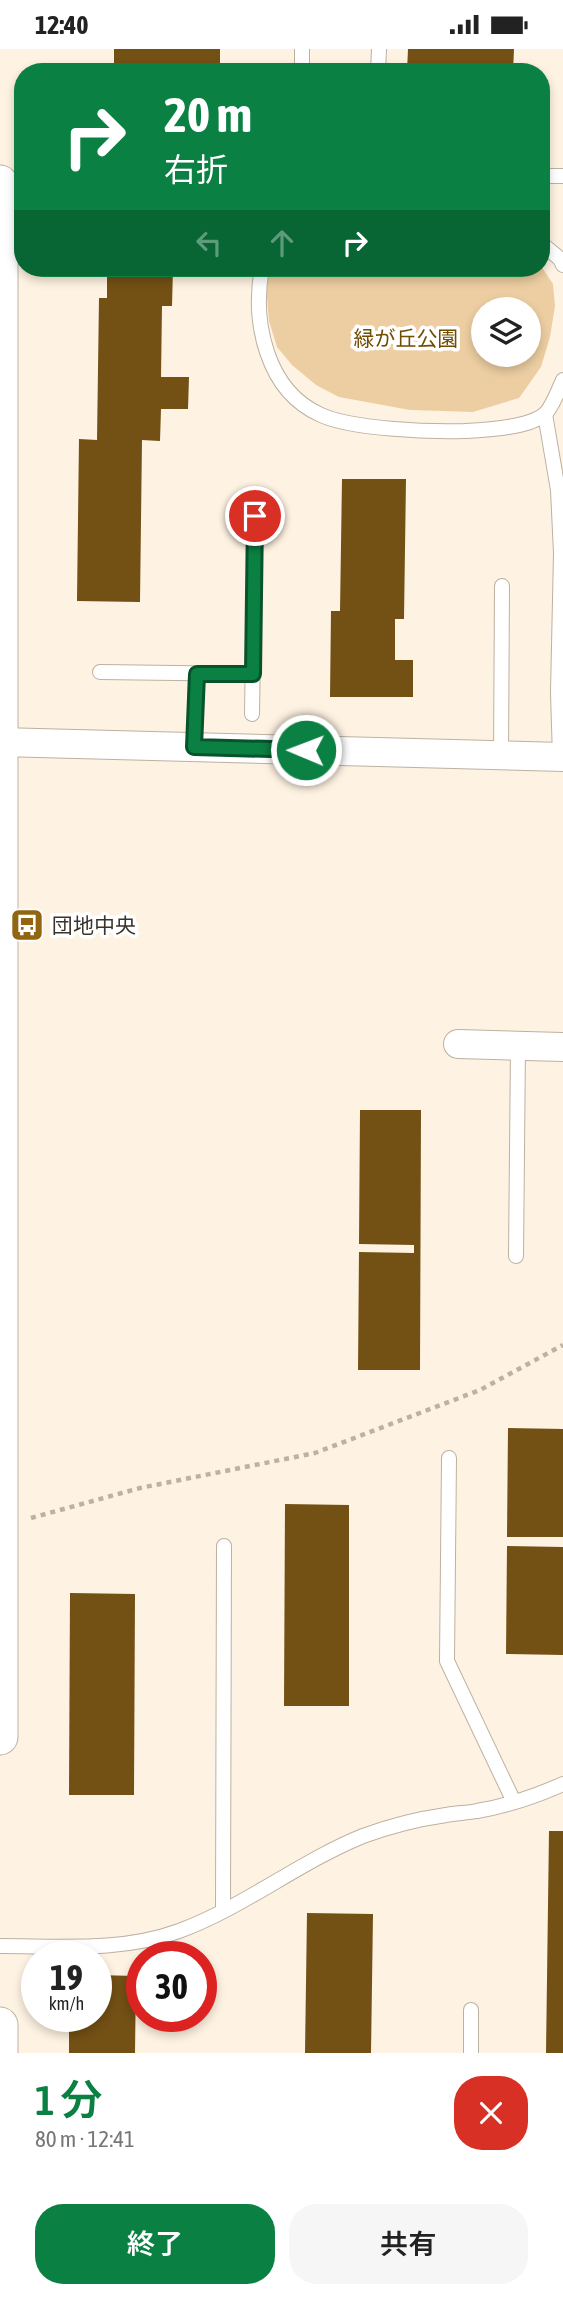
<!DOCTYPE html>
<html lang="ja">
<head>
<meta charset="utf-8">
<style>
  :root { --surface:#fff; --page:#f6f6f6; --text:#222; --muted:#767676; --accent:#0b8043 }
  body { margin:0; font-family:"Asap Condensed","Noto Sans JP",sans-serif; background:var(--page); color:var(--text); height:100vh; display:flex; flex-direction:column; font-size:26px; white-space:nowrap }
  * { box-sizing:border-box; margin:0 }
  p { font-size:23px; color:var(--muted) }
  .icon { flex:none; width:38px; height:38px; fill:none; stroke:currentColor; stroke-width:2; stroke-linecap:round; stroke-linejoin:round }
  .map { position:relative; height:2004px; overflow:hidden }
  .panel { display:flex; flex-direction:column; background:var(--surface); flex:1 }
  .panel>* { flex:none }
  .top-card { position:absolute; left:14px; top:14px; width:536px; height:214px; border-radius:28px; box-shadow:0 4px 10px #0003; background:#0b8043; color:#fff; overflow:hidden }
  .controls { position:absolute; left:471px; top:248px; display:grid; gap:14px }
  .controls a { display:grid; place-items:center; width:70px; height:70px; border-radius:50%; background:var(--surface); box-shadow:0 4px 10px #0003; font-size:35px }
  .speed { position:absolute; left:21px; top:1892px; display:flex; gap:14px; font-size:35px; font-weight:700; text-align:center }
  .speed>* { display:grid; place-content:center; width:91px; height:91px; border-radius:50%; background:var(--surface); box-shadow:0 4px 10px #0003; line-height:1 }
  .speed small { font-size:18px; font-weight:400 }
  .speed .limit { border:10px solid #d22; background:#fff; color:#111 }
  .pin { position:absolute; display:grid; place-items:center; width:60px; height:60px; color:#fff; margin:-30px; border:4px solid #fff; border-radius:50%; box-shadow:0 2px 7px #0007 }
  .me { position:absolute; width:77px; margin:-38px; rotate:271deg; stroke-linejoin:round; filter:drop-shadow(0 0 5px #0008) }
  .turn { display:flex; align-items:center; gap:24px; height:147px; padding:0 35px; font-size:32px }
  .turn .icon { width:91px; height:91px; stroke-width:2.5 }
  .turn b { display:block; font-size:49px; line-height:60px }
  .lanes { display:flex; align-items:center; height:66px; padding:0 35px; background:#0003; justify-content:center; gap:35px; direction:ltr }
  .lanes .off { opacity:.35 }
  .round { display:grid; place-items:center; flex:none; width:74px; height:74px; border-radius:28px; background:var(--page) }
  .headline { display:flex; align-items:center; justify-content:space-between; height:119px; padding:0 35px }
  h1 { font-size:42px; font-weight:600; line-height:52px; color:var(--accent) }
  .cta { display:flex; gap:14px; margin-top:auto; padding:14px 35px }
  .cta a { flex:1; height:80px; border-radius:28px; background:var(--accent); color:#fff; font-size:28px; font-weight:600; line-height:80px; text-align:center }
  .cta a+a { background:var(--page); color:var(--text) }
  .status { display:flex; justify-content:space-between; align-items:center; height:49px; padding:0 35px; background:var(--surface); direction:ltr }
  .status svg { height:19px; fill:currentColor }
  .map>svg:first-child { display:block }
  .green { fill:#edcea2; fill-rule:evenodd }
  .building { fill:#735014 }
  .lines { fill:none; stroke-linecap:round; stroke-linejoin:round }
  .service-casing { stroke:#bcb1a2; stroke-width:16 }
  .minor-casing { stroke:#bcb1a2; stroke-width:30 }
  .tertiary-casing { stroke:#bcb1a2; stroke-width:37 }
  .path { stroke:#bbb1a4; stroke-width:4.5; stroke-dasharray:5 5; stroke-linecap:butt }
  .service { stroke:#fff; stroke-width:14 }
  .minor { stroke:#fff; stroke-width:28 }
  .tertiary { stroke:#fff; stroke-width:35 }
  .route-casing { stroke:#07532c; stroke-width:18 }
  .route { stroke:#0b8043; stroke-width:12 }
  .labels { text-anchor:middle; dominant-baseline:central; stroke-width:7; stroke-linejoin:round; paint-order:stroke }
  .park-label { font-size:21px; fill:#714c01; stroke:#fff }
  .poi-label { font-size:21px; fill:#38332d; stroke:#fff; text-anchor:start }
</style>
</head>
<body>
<div class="status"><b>12:40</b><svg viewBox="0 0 49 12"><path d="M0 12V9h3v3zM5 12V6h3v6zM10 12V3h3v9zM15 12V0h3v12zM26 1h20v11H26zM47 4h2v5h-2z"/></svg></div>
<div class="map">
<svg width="563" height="2004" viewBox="0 0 563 2004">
  <rect width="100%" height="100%" fill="#fef2e2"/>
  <path class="green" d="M541 217 553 235 555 257 550 288 541 318 519 349 473 363 410 361 339 348 316 336 292 316 277 298 269 272 265 225 267 219H541ZM483 261H528V306H483Z"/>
  <g class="building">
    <rect x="114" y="0" width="106" height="23"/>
    <polygon points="408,0 514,0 513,23 407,23"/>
    <polygon points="107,219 173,219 172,257 162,257 161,328 189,328 188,360 161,360 160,392 142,391 140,553 77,552 79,390 97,391 99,249 107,249"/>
    <polygon points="342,430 406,430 404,570 395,570 395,611 413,611 413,648 330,648 331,562 340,562"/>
    <polygon points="360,1061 421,1061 420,1321 358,1321 359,1203 414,1204 414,1196 359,1195"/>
    <polygon points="508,1379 563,1380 563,1488 507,1488"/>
    <polygon points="285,1455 349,1456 349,1657 284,1657"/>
    <polygon points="507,1497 563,1498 563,1606 506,1605"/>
    <polygon points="70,1544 135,1545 134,1746 69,1746"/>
    <polygon points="549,1782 563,1782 563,2004 546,2004"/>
    <polygon points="307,1864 373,1865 371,2004 305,2004"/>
    <polygon points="96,1926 136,1927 135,2004 69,2004 69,1967 96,1967"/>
  </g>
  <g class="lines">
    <defs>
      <g id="service">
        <polyline points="302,23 302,0"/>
        <polyline points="378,23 379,0"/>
        <polyline points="541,127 563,127"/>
        <polyline points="541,194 560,210 563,216"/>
        <path d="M262 219C252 272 266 342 321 366 352 380 428 383 464 382 484 381 531 379 546 364 553 356 559 340 563 331"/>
        <polyline points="545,365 558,441 561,504 558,644 560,708"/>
        <polyline points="100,623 252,625"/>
        <polyline points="252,665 255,467"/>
        <polyline points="194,698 196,625"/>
        <polyline points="501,706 502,537"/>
        <polyline points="516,1207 518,997"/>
        <polyline points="449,1409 447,1612 514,1753"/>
        <polyline points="223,1862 224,1497"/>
        <path d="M0 1897C60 1897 122 1903 179 1882 244 1858 299 1813 363 1787 390 1777 418 1770 446 1766 456 1764 467 1764 477 1762 507 1757 536 1747 563 1735"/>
        <polyline points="471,1961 471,2004"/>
      </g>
      <g id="minor">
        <polyline points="0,693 563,708"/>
        <polyline points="458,995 563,998"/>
      </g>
      <g id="tertiary">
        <polyline points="0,134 0,1688"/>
        <polyline points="0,1976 0,2004"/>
      </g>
    </defs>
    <use href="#service" class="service-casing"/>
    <use href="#minor" class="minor-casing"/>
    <use href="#tertiary" class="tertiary-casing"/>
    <polyline class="path" points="31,1469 140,1439 315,1404 480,1341 563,1296"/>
    <use href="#service" class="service"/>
    <use href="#minor" class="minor"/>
    <use href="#tertiary" class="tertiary"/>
  </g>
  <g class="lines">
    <defs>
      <polyline id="route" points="255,467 253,625 197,625 194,698 306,701"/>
    </defs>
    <use href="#route" class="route-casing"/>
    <use href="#route" class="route"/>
  </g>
  <defs>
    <symbol id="bus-square" viewBox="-11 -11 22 22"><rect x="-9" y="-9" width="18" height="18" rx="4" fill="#926510" stroke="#fff"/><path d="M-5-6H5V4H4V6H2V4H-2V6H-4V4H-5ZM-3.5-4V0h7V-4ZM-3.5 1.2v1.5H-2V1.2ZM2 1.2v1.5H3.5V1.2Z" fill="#fff"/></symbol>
  </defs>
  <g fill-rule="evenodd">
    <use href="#bus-square" x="8" y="857" width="38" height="38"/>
  </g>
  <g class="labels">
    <g class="park-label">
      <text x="406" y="289">緑が丘公園</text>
    </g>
    <g class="poi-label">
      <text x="52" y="876">団地中央</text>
    </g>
  </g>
</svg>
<div class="controls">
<a><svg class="icon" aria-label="layers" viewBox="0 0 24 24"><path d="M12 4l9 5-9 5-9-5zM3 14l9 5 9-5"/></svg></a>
</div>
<div class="speed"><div>19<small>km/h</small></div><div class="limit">30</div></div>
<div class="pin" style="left:255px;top:467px;background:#d93025"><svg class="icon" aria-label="arrive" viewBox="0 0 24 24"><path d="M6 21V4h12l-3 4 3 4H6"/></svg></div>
<svg class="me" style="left:306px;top:701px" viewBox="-20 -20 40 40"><circle r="17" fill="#0b8043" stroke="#fff" stroke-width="3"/><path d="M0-11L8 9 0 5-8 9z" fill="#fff"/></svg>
<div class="top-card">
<div class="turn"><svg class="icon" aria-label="right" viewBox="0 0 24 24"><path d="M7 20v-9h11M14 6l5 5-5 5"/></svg><div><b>20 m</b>右折</div></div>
<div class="lanes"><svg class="icon off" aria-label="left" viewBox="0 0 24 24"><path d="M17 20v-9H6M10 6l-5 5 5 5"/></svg><svg class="icon off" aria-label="ahead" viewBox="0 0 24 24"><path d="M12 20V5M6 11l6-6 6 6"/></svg><svg class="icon" aria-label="right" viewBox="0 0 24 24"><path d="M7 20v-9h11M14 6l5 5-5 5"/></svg></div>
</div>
</div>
<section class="panel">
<div class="headline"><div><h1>1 分</h1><p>80 m · 12:41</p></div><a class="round" style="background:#d93025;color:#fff"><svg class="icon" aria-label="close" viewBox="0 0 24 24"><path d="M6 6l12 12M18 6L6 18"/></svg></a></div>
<div class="cta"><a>終了</a><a>共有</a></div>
</section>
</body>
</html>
